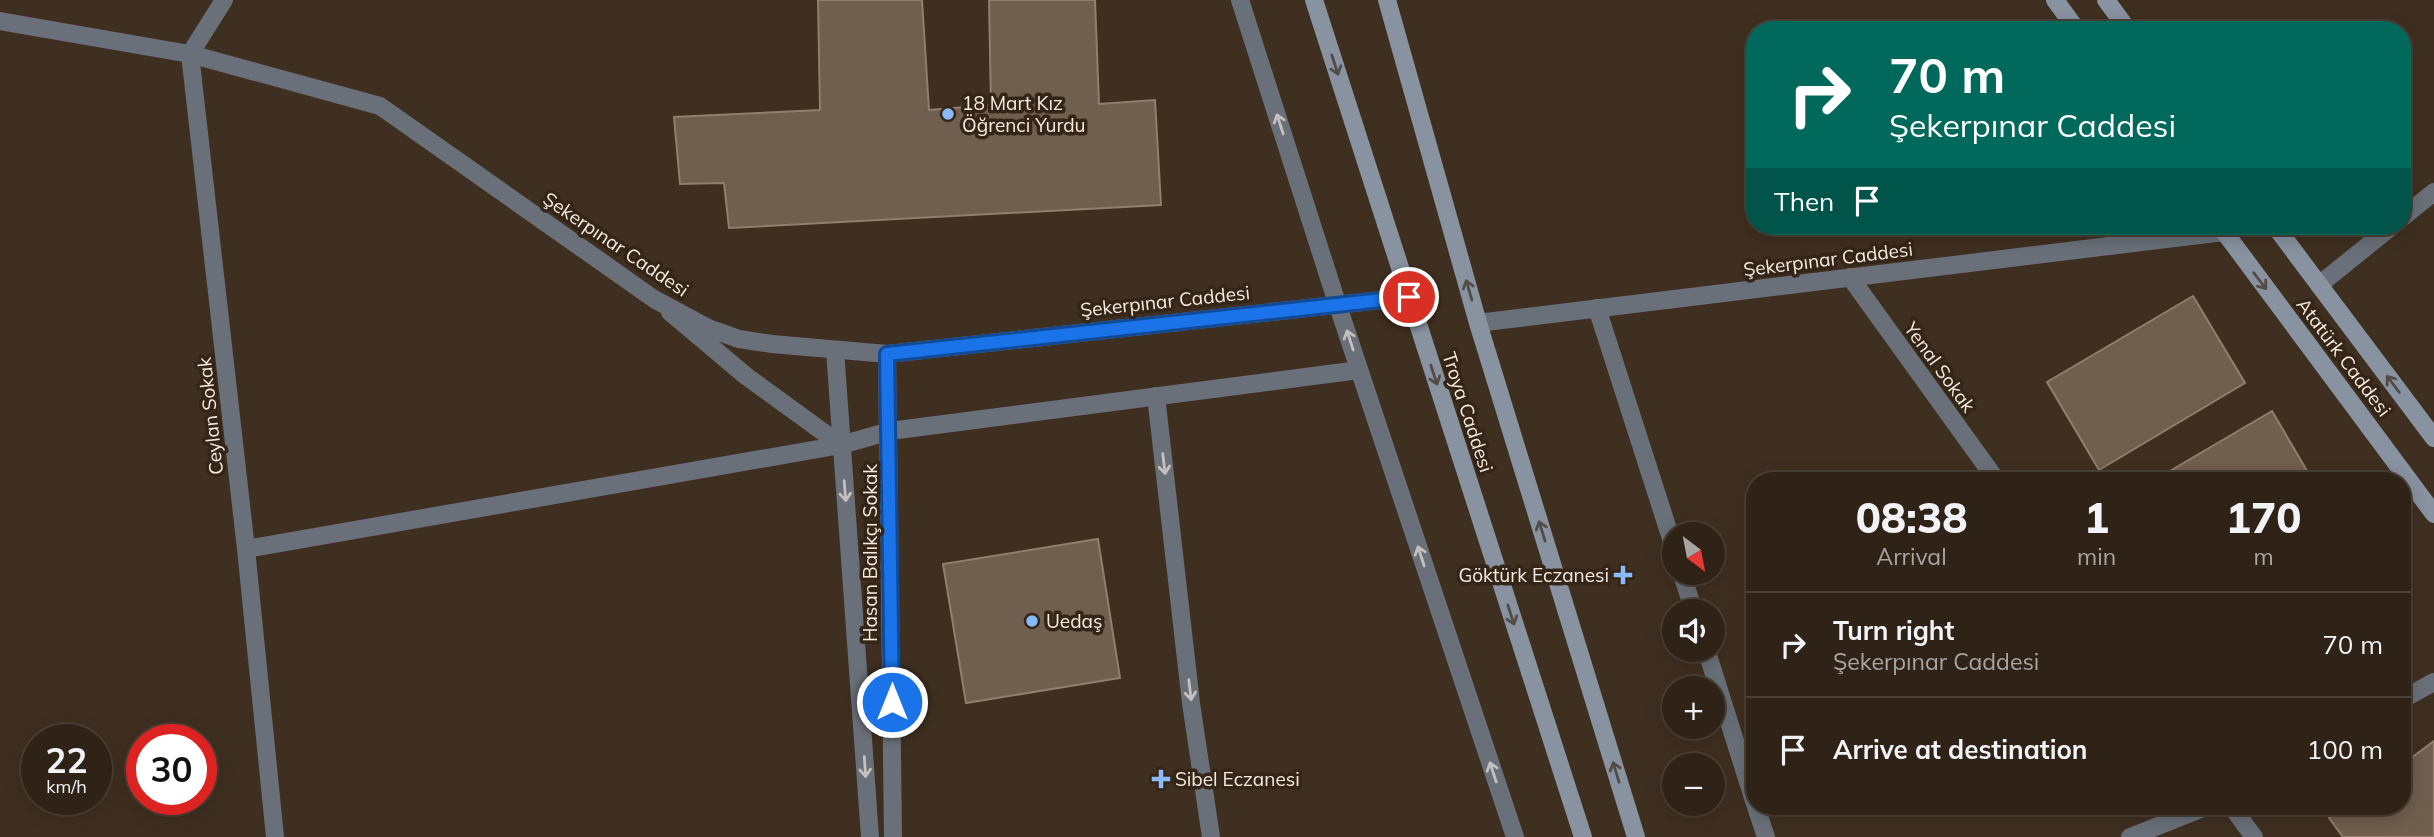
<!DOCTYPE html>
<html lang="en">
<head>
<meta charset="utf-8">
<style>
  :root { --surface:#2f2318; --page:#3b2f25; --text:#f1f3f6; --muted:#a7a4a2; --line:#4a4037 }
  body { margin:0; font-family:Mulish,sans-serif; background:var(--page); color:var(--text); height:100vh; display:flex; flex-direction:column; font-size:26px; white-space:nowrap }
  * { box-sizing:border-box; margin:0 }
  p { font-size:23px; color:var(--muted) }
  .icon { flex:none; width:38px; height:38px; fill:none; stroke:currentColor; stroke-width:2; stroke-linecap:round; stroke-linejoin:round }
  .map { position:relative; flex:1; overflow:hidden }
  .side { position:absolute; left:1746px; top:472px; width:665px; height:343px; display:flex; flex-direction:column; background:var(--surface); border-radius:28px; box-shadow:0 4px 18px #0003,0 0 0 2px var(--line) }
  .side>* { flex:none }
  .top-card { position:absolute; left:1746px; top:21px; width:665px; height:214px; border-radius:28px; box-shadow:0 4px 18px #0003,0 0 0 2px var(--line); background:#00695c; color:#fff; overflow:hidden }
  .needle { width:46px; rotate:148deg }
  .buttons { position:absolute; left:1662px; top:522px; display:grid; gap:14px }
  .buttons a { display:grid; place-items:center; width:63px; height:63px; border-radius:50%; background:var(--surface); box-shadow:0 4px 18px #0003,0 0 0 2px var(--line); font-size:35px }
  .speed { position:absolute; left:21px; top:724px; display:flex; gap:14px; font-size:35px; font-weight:700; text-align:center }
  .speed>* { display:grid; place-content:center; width:91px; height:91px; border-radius:50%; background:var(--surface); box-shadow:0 4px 18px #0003,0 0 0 2px var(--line); line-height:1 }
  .speed small { font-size:18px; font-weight:400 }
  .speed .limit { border:10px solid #d22; background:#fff; color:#111 }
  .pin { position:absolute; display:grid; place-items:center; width:60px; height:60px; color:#fff; margin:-30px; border:4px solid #fff; border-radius:50%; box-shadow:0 2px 7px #0007 }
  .me { position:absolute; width:77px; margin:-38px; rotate:0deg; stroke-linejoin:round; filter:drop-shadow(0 0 5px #0008) }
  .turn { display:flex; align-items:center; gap:24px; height:147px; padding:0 28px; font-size:32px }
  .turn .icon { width:91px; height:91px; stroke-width:2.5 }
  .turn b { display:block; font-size:49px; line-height:60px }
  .then { display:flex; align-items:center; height:66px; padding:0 28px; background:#0003; gap:14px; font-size:26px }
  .eta { display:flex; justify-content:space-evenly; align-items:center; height:119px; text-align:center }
  .eta b { font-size:42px; font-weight:800; line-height:49px }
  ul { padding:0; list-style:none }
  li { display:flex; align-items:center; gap:21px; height:105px; padding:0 28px; border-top:2px solid var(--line) }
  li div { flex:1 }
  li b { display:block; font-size:26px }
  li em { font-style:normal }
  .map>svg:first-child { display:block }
  .building { fill:#705e4e; stroke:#917e6d; stroke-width:2 }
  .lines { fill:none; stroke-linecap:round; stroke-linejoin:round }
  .minor { stroke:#6a7079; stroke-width:18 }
  .tertiary { stroke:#6a7079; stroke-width:18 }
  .secondary { stroke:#8892a0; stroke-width:18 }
  .oneway { stroke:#524b46 }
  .oneway2 { stroke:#c5c0bd }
  .route-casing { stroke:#114b97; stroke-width:18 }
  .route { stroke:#1a73e8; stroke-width:12 }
  .poi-dot { fill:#88bafc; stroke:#352516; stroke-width:2.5 }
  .labels { text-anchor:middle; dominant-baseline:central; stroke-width:7; stroke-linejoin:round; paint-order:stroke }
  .poi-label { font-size:19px; fill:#f6ebe1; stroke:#352516; text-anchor:start }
  .street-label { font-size:19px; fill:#f6ebe1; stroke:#352516 }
</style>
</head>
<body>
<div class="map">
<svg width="2434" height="837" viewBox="0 0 2434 837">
  <rect width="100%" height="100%" fill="#3f2f20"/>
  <g class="building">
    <polygon points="818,0 922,0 929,110 991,105 989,0 1095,0 1099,104 1155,100 1161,205 729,228 724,183 680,184 674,117 820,110"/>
    <polygon points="2193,296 2245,383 2099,470 2047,382"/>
    <polygon points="2272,411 2313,481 2153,481"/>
    <polygon points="1098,539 1120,678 966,703 943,564"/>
    <polygon points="2434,741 2434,837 2343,837 2329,818 2345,807 2403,807 2403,764"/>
  </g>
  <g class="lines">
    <g class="minor">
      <polyline points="224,0 190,54 246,549 275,837"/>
      <polyline points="1240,0 1337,303 1515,837"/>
      <polyline points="2403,217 2434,192"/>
      <polyline points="1850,277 1997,481"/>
      <polyline points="2319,285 2392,226"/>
      <polyline points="1597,308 1675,551"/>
      <polyline points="670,312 746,376 841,445"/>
      <polyline points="1478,323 2224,232"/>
      <polyline points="835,350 870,837"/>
      <polyline points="887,354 893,837"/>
      <polyline points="1156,396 1191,703 1211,837"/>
      <polyline points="246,549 841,445 890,431 1359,370"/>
      <polyline points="1681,572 1694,611"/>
      <polyline points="1706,649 1755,804"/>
      <polyline points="2403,699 2434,682"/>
      <polyline points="1756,807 1766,837"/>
      <polyline points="2232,807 2254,837"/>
      <polyline points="2130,837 2206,807"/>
    </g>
    <polyline class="tertiary" points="0,21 190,54 380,106 654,299 708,328 739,339 772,344 887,354 1409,297"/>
    <g class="secondary">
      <polyline points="1314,0 1583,837"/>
      <polyline points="1387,0 1478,323 1636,837"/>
      <polyline points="2055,0 2077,30"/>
      <polyline points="2106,0 2128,30"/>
      <polyline points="2220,226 2434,514"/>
      <polyline points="2275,226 2434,438"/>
    </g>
  </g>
  <defs><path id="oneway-shaft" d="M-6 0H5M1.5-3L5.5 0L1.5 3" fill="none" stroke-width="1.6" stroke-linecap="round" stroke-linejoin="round" transform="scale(1.75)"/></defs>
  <g class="oneway">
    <use href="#oneway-shaft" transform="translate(1335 65) rotate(72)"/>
    <use href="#oneway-shaft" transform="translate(2260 281) rotate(53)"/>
    <use href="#oneway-shaft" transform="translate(1469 290) rotate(-106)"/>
    <use href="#oneway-shaft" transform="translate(1434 375) rotate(72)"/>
    <use href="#oneway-shaft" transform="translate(2393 384) rotate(-127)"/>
    <use href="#oneway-shaft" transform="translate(1542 531) rotate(-107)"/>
    <use href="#oneway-shaft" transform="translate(1511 615) rotate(72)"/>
    <use href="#oneway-shaft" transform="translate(1616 772) rotate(-107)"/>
  </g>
  <g class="oneway2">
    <use href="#oneway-shaft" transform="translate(1280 124) rotate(-108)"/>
    <use href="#oneway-shaft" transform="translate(1350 340) rotate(-108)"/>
    <use href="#oneway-shaft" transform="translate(1164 464) rotate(83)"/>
    <use href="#oneway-shaft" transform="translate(845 491) rotate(85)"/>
    <use href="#oneway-shaft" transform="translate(1421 556) rotate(-108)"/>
    <use href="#oneway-shaft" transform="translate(1190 690) rotate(83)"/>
    <use href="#oneway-shaft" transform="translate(865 767) rotate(86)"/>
    <use href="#oneway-shaft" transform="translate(1493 772) rotate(-108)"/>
  </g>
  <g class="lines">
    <defs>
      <polyline id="route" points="892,702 887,354 1409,297"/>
    </defs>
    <use href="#route" class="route-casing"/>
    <use href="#route" class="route"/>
  </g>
  <g class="poi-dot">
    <circle cx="948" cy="114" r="7"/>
    <path d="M1619.5 564.5h7v7h7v7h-7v7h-7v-7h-7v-7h7z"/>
    <circle cx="1032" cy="621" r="7"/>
    <path d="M1157.5 768.5h7v7h7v7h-7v7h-7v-7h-7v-7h7z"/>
  </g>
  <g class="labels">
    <g class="poi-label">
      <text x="962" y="103">18 Mart Kız<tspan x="962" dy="22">Öğrenci Yurdu</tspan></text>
      <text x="1609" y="575" text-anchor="end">Göktürk Eczanesi</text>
      <text x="1046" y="621">Uedaş</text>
      <text x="1175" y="779">Sibel Eczanesi</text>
    </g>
    <g class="street-label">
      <text transform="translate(616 244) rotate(34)">Şekerpınar Caddesi</text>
      <text transform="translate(1828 259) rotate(-7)">Şekerpınar Caddesi</text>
      <text transform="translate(1165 301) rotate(-6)">Şekerpınar Caddesi</text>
      <text transform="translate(2344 357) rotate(53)">Atatürk Caddesi</text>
      <text transform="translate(1940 367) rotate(54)">Yenal Sokak</text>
      <text transform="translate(1468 412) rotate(72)">Troya Caddesi</text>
      <text transform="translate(210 416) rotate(-96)">Ceylan Sokak</text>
      <text transform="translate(870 553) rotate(-90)">Hasan Balıkçı Sokak</text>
    </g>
  </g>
</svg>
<div class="buttons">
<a><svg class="needle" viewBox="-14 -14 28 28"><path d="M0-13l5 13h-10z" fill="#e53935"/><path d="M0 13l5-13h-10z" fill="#a7a4a2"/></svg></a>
<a><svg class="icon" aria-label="sound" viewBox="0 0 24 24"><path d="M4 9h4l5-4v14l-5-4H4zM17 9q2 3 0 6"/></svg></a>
<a>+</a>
<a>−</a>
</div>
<div class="speed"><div>22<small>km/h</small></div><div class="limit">30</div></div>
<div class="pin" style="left:1409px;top:297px;background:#d93025"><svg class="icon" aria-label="arrive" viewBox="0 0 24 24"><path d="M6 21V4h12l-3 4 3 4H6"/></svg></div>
<svg class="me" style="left:892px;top:702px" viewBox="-20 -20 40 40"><circle r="17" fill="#1a73e8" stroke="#fff" stroke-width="3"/><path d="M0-11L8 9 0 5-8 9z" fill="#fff"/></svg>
<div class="top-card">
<div class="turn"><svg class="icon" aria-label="right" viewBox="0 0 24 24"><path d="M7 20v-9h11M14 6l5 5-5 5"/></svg><div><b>70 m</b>Şekerpınar Caddesi</div></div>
<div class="then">Then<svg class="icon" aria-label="arrive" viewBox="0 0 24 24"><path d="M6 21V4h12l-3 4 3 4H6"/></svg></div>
</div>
<section class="side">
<div class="eta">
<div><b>08:38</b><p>Arrival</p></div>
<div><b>1</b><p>min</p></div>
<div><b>170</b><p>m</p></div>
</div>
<ul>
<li><svg class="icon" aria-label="right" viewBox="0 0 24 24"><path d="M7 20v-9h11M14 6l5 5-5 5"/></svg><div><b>Turn right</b><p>Şekerpınar Caddesi</p></div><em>70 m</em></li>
<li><svg class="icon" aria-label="arrive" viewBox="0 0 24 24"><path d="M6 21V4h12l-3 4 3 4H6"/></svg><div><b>Arrive at destination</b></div><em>100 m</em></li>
</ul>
</section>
</div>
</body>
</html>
